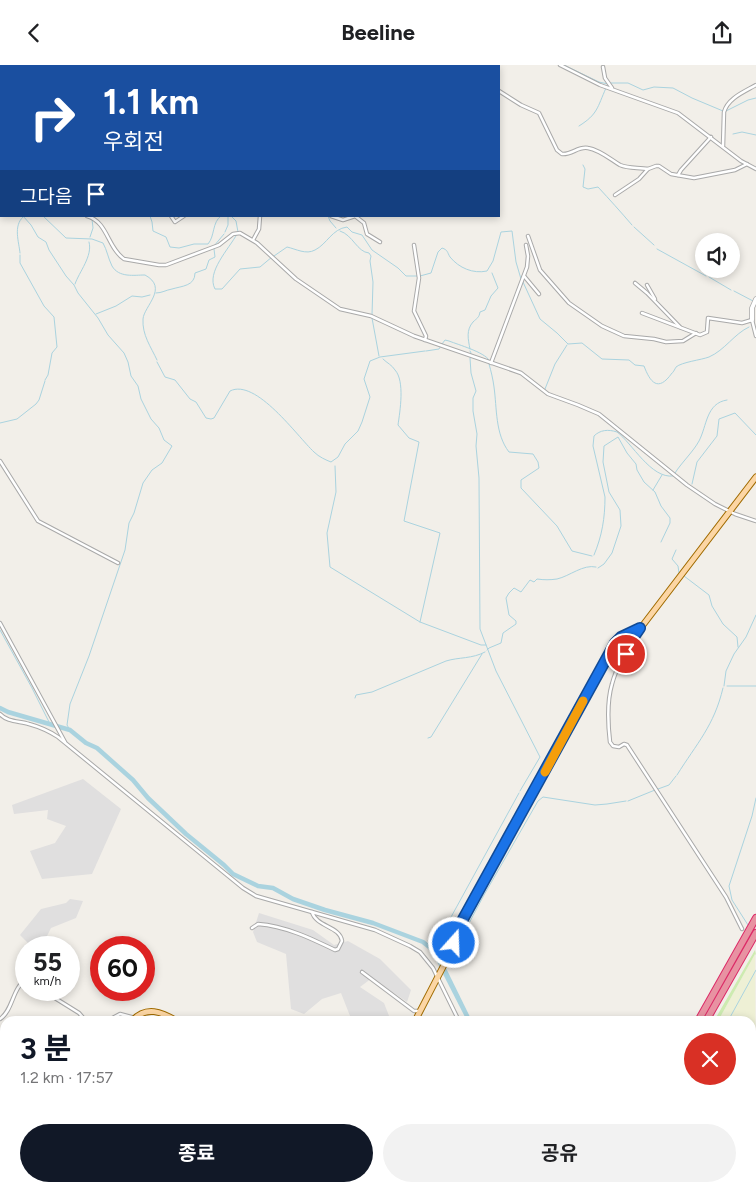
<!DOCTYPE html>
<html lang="ko">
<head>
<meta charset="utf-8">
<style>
  :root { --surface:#fff; --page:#f2f2f2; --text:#202124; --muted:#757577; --accent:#111827 }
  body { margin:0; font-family:Figtree,"Noto Sans KR",sans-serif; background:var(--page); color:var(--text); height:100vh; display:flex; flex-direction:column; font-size:19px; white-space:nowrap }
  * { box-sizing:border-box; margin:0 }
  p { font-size:16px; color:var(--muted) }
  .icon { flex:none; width:28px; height:28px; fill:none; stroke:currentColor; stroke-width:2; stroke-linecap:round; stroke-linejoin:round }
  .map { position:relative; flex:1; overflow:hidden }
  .panel { position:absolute; left:0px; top:951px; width:756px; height:176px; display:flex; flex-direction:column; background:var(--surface); border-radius:15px 15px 0 0; box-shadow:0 2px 8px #0003 }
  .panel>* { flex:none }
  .top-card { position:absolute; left:0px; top:0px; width:500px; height:152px; box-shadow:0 2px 8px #0003; background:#1a4fa0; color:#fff; overflow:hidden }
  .fabs { position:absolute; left:695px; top:168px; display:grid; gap:10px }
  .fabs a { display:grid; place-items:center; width:45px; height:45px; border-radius:50%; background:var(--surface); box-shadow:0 2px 8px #0003; font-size:25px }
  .speed { position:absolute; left:15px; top:871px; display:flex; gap:10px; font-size:25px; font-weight:700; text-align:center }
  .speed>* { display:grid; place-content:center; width:65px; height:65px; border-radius:50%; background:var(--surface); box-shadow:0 2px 8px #0003; line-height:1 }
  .speed small { font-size:12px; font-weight:400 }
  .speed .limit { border:8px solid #d22; background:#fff; color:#111 }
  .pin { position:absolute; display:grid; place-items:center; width:42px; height:42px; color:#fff; margin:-21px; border:2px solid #fff; border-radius:50%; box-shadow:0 1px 5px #0007 }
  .me { position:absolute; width:55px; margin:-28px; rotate:20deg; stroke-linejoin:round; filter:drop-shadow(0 0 4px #0008) }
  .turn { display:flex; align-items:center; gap:18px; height:105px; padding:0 20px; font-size:22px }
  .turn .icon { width:65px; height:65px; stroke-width:2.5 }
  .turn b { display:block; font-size:35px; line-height:42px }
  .then { display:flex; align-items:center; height:48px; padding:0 20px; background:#0003; gap:10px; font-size:19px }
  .round { display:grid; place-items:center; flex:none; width:52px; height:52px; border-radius:26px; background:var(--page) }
  .summary { display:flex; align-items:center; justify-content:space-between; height:85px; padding:0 20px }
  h1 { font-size:30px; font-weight:700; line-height:38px; color:var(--accent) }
  .cta { display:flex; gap:10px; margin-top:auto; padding:10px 20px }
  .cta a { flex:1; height:58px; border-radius:30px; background:var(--accent); color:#fff; font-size:20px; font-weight:700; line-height:58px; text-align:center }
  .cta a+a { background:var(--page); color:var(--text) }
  header { display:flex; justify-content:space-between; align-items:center; height:65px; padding:0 20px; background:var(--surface); font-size:22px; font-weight:700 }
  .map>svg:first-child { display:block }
  .residential { fill:#e0dfdf }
  .farmland { fill:#eef0d5 }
  .grass { fill:#cdebb0 }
  .water { fill:#aad3df }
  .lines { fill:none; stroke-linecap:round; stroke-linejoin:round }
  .stream { stroke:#aad3df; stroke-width:1 }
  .river { stroke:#aad3df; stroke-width:4.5 }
  .minor-casing { stroke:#a9a9a9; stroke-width:4.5 }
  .tertiary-casing { stroke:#a9a9a9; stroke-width:5.5 }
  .primary-casing { stroke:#a06b00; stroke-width:7 }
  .motorway-casing { stroke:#dc2a67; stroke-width:8 }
  .minor { stroke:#fff; stroke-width:2.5 }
  .tertiary { stroke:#fff; stroke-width:4 }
  .primary { stroke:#fcd6a4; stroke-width:5 }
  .motorway { stroke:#e892a2; stroke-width:6 }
  .route-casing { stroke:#114b97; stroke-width:12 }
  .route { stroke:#1a73e8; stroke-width:9 }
  .slow { stroke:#f59e0b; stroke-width:9 }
</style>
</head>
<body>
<header><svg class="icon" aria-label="back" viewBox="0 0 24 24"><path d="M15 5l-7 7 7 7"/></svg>Beeline<svg class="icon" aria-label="share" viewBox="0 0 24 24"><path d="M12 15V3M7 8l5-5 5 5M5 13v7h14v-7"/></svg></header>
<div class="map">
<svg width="756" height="1127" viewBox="0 0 756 1127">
  <rect width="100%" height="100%" fill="#f2efe9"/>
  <g class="residential">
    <polygon points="83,714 121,744 92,809 42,814 30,786 55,778 66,761 47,754 48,745 14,749 12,740"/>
    <polygon points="70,834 83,836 76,853 51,863 43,879 40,882 32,882 20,870 41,844 66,838"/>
    <polygon points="259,848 313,865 334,880 348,876 380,894 411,925 407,937 372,913 360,922 384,938 391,956 352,956 341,928 322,934 304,949 291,944 286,889 257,877 253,867"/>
    <polygon points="255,1122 349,1122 353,1127 253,1127"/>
  </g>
  <g class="farmland">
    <polygon points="755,889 756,1054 751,1063 751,956 718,956"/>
    <polygon points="756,1060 756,1127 722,1127 724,1123 751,1122 751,1069"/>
    <polygon points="666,1123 721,1123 719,1127 675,1127"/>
  </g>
  <polygon class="grass" points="755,885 756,890 755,889 718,956 714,956"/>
  <g class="water">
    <polygon points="445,901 472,956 467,956 442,907"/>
    <polygon points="623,1123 648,1123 657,1127 635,1127"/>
  </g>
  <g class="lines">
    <g class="stream">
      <polyline points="564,0 599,17 608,19 607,21"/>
      <polyline points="322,1 322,0"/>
      <polyline points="611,18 628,18 643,25 654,22 673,23 692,33 723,46"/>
      <polyline points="726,46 748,35 756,33"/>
      <polyline points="0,58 1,58"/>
      <path d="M579 61C598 49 597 43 606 23"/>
      <polyline points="733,69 742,67 756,70"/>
      <path d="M583 100 585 104 583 122 588 124 598 122C610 135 620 146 632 160"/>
      <polyline points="23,151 31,160 38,172 46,177 49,185 66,211 74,220 78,228 98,253 108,270 124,288 128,297 131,311 138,321 141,334 151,354 159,363 164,375 172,381 162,398 152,405 143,418 134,448 129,458 125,485 89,591 70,639 67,660 70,665"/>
      <path d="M43 151 66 173 92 174 103 178C107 185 108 193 112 201 119 213 134 210 145 210 169 223 144 241 143 254 142 270 151 282 157 295"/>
      <path d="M150 151 152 157 153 166 166 172 170 182 179 183 194 179H208C215 171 212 157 221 151"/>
      <polyline points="231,151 236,156 238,167"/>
      <polyline points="328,151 330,156 336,163"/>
      <polyline points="634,162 654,180"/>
      <path d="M340 166C353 170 357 187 369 188L371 191 370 196 373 217 372 250"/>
      <polyline points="225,167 228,160 228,151"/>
      <path d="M237 169C229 184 206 207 215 224H222L240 204 260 202 272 192"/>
      <polyline points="90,172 93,163 92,154"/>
      <polyline points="214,181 224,169"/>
      <polyline points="657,184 706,211"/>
      <path d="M20 188C19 177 13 161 23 152"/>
      <polyline points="20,190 20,198 44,241 54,252 57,282 52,288 48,310 45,315"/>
      <path d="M274 191 287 182C296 184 306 190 315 185 327 179 332 164 347 162L352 167 362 170 372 185 398 203 406 211H418"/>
      <path d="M420 211 431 208 438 187 442 183C448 185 447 187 450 192 459 203 473 209 487 206L493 196 501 167 512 166 516 197 521 214"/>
      <polyline points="709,212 731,225"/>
      <path d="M523 217 540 254 557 268 568 279 582 278 602 294 629 295 635 300 644 301C650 317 658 328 672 308 673 308 676 302 676 302 682 297 701 295 709 292 725 285 734 269 749 262"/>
      <path d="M75 219C79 207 93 191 89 177"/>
      <polyline points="734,226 753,236"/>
      <path d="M156 228C162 228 166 225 172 224 182 221 195 221 195 208L206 204 209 195 215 192 214 184"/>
      <polyline points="96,249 116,241 132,231 142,232 150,230"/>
      <polyline points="372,253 379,291"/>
      <path d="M442 279 445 275 449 276C459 280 484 287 489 295"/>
      <path d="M470 284C468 274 466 265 473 257 477 253 479 253 480 247L485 245 491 231 498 223 492 208"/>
      <polyline points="426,286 439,284 441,281"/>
      <polyline points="470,286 471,288"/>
      <polyline points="470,293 471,308 476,326 473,333 473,346 477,369 476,381 479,413 480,564 496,606 540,692 520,726"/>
      <path d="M383 294C387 298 392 300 395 305 405 316 400 346 398 360L409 373 419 377 404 456 440 468 420 557"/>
      <path d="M157 297 165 312 175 315 190 334 196 337 206 353 211 354 214 353 230 326C256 313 297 371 314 387 319 392 326 395 331 397L338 392 345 379 358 366 362 357 370 332 364 314 370 296 380 292 425 286"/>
      <path d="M489 299C491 306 493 314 494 322 497 343 495 369 509 387L533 389 538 397 539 403 521 415V423L557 461 572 486 592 491"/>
      <polyline points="545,324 555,299 567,280"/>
      <polyline points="0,358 17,354 36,339 39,335 45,316"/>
      <polyline points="335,401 336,427 327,468 330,502 420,557 481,580 486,580"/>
      <path d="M675 408C682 397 693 387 699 376 707 361 706 338 727 335"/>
      <polyline points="692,419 697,397 717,371 719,354 735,348 756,370"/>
      <polyline points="653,425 662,410"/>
      <polyline points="676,485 672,494 678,501 679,508"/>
      <path d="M594 490C602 471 605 453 605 432L593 381 594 371C600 365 608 364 617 367 632 378 651 414 673 411"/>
      <polyline points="598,503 604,499 612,488 621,461 620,445 609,427 603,397 604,381 618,372 627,388 636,399 637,405 644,417 655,427 661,441 670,453 670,458 661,477"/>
      <polyline points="684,511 709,530 712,541 723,559 737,572 738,582"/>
      <polyline points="0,565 32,623 50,659"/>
      <path d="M487 585 489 583 501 578 503 568 516 559V556L509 550 506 533 509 528 514 523 521 527 530 515 534 517 537 514C544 515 550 515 557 514 570 511 583 499 596 502"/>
      <polyline points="724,621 726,606 734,589 746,572 756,550"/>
      <polyline points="727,621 756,621"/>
      <path d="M355 633 356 630 372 627 446 596C459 592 472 594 485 587"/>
      <polyline points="428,673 431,672 482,589"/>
      <path d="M677 710C697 678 714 661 723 623"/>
      <polyline points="658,724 669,720 676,711"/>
      <polyline points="628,736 655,725"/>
      <polyline points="748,860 732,835 729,821 752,751 756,733"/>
      <polyline points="433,885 519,728"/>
      <polyline points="451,892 484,830 538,736 543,732 595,740 607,739 626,736"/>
      <polyline points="728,956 756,905"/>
      <polyline points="751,996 756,988"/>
      <polyline points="751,1064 756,1055"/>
      <polyline points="751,1093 756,1096"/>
      <polyline points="733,1122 741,1127"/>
      <polyline points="719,1127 722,1122"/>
    </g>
    <polyline class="river" points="0,643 8,647 70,665 86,678 97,683 133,715 148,733 186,769 224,800 233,809 258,821 273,823 293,834 325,845 373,858 423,877 433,885 443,903"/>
    <defs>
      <g id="minor">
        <polyline points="27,0 28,1"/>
        <polyline points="456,0 458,1"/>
        <polyline points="560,0 600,20 678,48 741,96 756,104"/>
        <polyline points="67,1 67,0"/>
        <polyline points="262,1 262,0"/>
        <polyline points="400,1 400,0"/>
        <polyline points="405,1 405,0"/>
        <polyline points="451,1 453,0"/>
        <polyline points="603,2 605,13 612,23"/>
        <path d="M499 26 521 40 539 48 557 85 562 89C572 90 578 81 588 83 600 85 610 94 620 100 629 104 639 102 648 104"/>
        <path d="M723 81 724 47C728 33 744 27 756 20"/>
        <polyline points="678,110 681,105 711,72"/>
        <polyline points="615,130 639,114 648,104 656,101 659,101 671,109 694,113 735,105 747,99"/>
        <polyline points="0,134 1,134"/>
        <path d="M87 151C108 157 107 182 124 194L159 200H166L219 180 233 169 240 168 257 178 296 214 340 244 371 251 414 271 521 308 548 329 578 340 599 349 687 420 715 439 735 449 756 456"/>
        <polyline points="171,151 175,157 184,151"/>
        <polyline points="331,151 343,155 355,151 364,158 367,169 380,177"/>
        <polyline points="528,171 540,205 569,238 602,261 624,271 654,274 666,277 683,276 696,268"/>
        <polyline points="253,175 259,164 260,151"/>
        <polyline points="414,180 419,213 414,246 426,271 425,275"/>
        <polyline points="524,211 539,229"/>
        <polyline points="635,218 647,228 680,262"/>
        <polyline points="647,220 655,234"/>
        <polyline points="642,248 700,270 707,267 708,253 742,258 752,255 756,271"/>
        <polyline points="491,298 527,202 528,191 526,180"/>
        <polyline points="0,396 38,456 118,498"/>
        <polyline points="0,558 65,677"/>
        <path d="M639 563C630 577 616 603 612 619 607 636 608 660 610 677L613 681 619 682 624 679 627 680 726 832 742 864"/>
        <path d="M0 649C7 657 20 656 29 659 40 662 49 666 58 672L243 823 256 831 375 865 410 881 420 887 433 903 459 956"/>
        <path d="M252 863 258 859C285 861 310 873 335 885L338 884 342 876C340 861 316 862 312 847"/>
        <polyline points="362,907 414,946 419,946"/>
        <polyline points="42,925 79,948 86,956"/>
        <path d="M0 954C13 946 13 920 26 916"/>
        <polyline points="107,956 120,949 135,953"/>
        <polyline points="615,1122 623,1127"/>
        <polyline points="511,1127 512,1122"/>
      </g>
      <polyline id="tertiary" points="752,255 752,243 756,234"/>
      <g id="primary">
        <path d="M132 956C146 940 162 947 177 956"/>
        <polyline points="415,956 445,898 463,853 615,578 621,572 643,560 756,412"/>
        <polyline points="82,1122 82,1127"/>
      </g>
      <g id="motorway">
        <polyline points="698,956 756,853"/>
        <polyline points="706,956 756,868"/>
        <polyline points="602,1127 604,1122"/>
        <polyline points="610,1127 612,1122"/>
      </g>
    </defs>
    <use href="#minor" class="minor-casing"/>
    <use href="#tertiary" class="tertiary-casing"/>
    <use href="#primary" class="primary-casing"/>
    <use href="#motorway" class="motorway-casing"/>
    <use href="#minor" class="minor"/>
    <use href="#tertiary" class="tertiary"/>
    <use href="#primary" class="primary"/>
    <use href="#motorway" class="motorway"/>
  </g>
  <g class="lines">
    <defs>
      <polyline id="route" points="454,878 462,856 615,578 621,572 640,563 629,579 626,589"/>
    </defs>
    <use href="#route" class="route-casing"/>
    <use href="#route" class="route"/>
    <polyline class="slow" points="545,707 583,636"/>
  </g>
</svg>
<div class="fabs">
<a><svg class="icon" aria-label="sound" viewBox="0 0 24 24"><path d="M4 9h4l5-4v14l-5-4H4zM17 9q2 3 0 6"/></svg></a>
</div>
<div class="speed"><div>55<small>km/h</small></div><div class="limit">60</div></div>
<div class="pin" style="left:626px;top:589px;background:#d93025"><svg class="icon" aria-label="arrive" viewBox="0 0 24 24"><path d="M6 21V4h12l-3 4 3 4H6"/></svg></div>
<svg class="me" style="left:454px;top:878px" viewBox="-20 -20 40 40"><circle r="17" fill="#1a73e8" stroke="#fff" stroke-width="3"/><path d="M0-11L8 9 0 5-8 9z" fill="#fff"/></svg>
<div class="top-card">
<div class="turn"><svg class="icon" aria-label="right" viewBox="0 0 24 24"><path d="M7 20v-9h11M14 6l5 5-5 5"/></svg><div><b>1.1 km</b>우회전</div></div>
<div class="then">그다음<svg class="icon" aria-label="arrive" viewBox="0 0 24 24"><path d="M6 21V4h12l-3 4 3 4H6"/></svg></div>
</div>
<section class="panel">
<div class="summary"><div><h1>3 분</h1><p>1.2 km · 17:57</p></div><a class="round" style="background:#d93025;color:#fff"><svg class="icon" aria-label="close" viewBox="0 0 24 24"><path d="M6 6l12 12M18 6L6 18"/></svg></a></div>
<div class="cta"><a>종료</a><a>공유</a></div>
</section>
</div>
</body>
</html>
